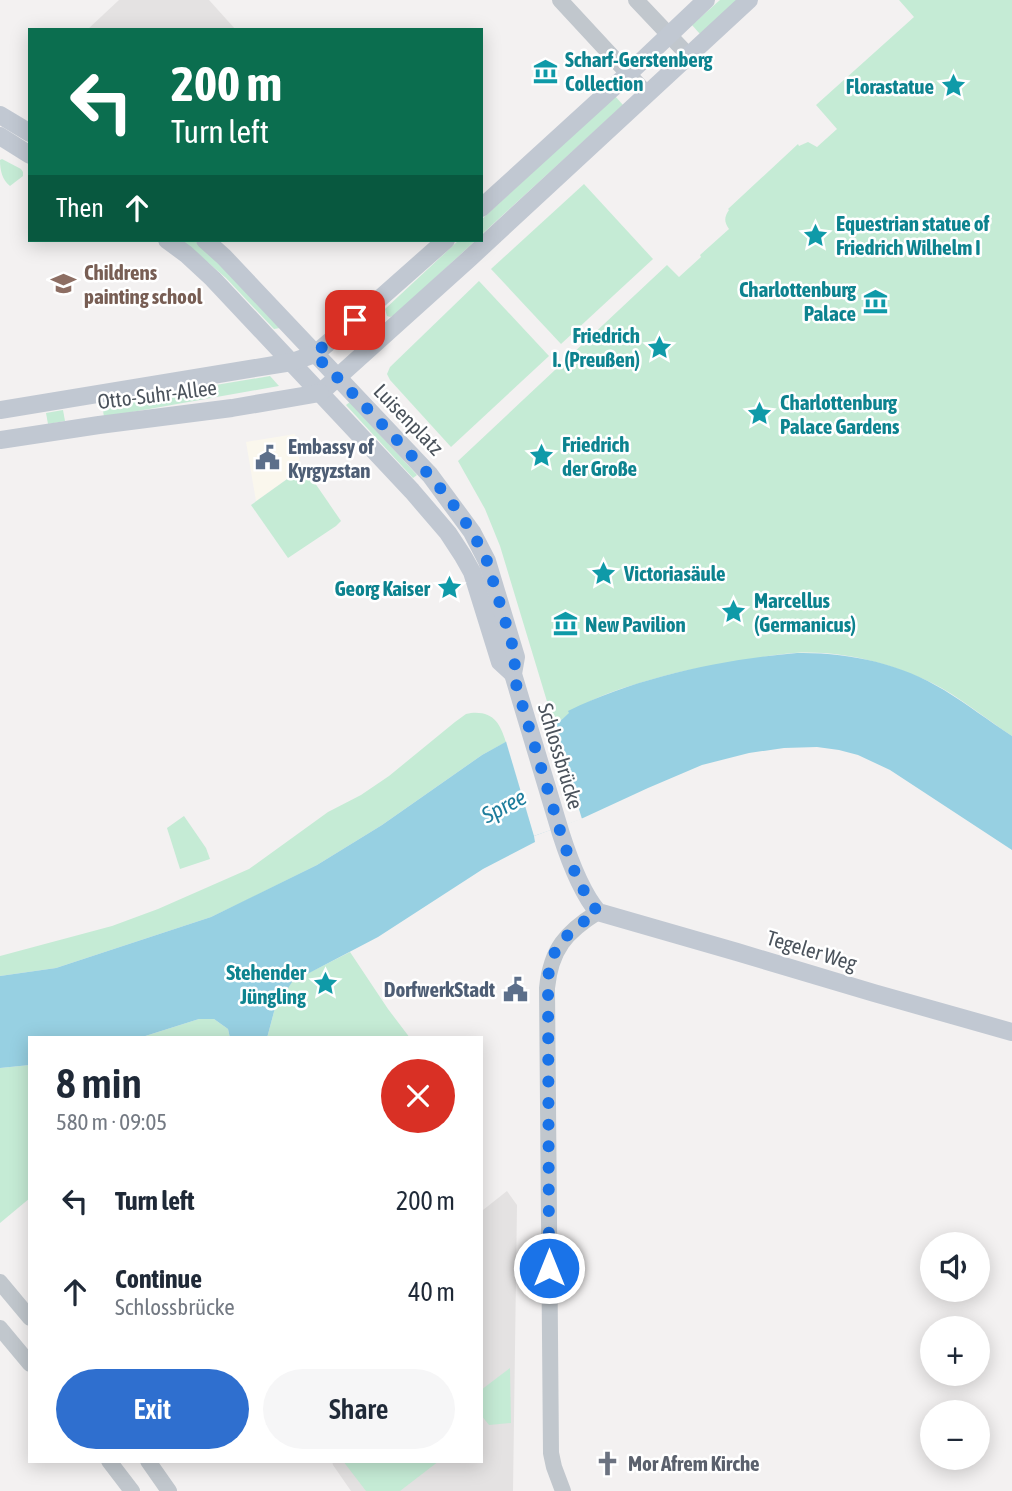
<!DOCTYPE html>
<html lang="en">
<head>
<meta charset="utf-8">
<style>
  :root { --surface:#fff; --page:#f6f6f7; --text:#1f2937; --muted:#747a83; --accent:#2f6fcf }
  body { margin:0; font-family:"Asap Condensed",sans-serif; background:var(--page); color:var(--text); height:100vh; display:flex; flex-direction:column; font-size:26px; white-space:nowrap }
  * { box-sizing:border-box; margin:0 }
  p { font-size:23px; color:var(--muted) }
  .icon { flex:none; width:38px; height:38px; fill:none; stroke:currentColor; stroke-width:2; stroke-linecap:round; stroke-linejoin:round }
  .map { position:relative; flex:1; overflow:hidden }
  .side { position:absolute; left:28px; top:1036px; width:455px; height:427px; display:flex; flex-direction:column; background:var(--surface); border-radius:0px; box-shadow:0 4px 18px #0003 }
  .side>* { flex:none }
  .top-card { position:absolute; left:28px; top:28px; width:455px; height:214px; border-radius:0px; box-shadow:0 4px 18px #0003; background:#0b6e4f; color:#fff; overflow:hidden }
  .fabs { position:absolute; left:920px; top:1232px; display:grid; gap:14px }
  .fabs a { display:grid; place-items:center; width:70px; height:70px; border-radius:50%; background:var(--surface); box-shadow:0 4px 18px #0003; font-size:35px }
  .pin { position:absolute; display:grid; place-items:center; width:60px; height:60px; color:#fff; margin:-30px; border-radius:14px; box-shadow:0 4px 10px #0006 }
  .me { position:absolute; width:77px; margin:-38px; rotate:0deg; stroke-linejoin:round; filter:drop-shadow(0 0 5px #0008) }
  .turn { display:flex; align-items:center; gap:24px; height:147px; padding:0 28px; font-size:32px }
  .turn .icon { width:91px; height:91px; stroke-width:2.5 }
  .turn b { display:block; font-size:49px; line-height:60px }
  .then { display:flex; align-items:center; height:66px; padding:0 28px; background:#0003; gap:14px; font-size:26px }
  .round { display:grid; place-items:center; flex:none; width:74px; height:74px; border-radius:37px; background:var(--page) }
  .overview { display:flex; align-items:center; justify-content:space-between; height:119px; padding:0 28px }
  h1 { font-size:42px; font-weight:600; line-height:52px }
  .button { display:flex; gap:14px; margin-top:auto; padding:14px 28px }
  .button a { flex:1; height:80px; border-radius:42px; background:var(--accent); color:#fff; font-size:28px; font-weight:600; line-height:80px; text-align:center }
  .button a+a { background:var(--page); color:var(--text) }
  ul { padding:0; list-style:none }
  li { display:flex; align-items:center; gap:21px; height:91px; padding:0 28px }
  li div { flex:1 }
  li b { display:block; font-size:26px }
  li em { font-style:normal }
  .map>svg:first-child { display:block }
  .commercial { fill:#faf7ed }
  .education { fill:#e4e2e2 }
  .green { fill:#c5ebd5 }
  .water { fill:#97d0e2 }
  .pier { fill:#f3f1f1 }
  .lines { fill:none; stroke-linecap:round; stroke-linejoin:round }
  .tertiary { stroke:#c1c7cd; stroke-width:16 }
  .secondary { stroke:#c1c8d2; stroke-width:18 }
  .route { stroke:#1a73e8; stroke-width:12; stroke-dasharray:0 21.6 }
  .labels { text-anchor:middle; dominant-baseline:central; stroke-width:5; stroke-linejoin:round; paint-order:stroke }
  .culture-label { font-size:21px; font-weight:bold; fill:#0d838f; stroke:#fff; text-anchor:start }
  .education-label { font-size:21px; font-weight:bold; fill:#785e54; stroke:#fff; text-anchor:start }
  .street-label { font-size:21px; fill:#4b535c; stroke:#fff }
  .service-label { font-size:21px; font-weight:bold; fill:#4e5e75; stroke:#fff; text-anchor:start }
  .worship-label { font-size:21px; font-weight:bold; fill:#5b616d; stroke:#fff; text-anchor:start }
  .water-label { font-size:23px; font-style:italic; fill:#1e7d9c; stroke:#fff }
</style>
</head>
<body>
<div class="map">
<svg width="1012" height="1491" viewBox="0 0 1012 1491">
  <rect width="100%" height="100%" fill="#f3f1f1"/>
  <polygon class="commercial" points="295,434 301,469 256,501 246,442"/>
  <g class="education">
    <polygon points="119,0 209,0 236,30 87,30"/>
    <polygon points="507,1191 517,1205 513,1491 351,1491 333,1465 332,1461 481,1461 481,1208 483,1210"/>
  </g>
  <g class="green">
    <polygon points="720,0 737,0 700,34 692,25"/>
    <path d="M899 0H1012V736C986 719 960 697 932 683 889 663 842 650 794 653 776 654 759 658 742 661 715 665 689 669 664 676 627 687 587 696 558 723L549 708 500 546 485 509 458 461 667 265 679 277 701 257 700 255 729 229C724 222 724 217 729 210L728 209 798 144 799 146 808 142 817 147 837 129 816 105 914 17Z"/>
    <polygon points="615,96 623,105 481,235 481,220"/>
    <path d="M2 159 21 169 23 172V176L10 186C2 180 0 170 0 160Z"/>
    <polygon points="584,184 653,259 561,344 491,269"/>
    <path d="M182 240H194C225 267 252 298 280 328L274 329 226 278Z"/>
    <polygon points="459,240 476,240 395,315 390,317 387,316 385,309"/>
    <polygon points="479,281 549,356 451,447 390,380 387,374 390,367"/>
    <polygon points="372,320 380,329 360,346 352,339"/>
    <polygon points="270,376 279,386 104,417 102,404"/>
    <polygon points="350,402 417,475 413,478 346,405"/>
    <polygon points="63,410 65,421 48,424 46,413"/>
    <polygon points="304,467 341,521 336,526 288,558 251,505"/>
    <path d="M471 713C494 711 500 724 506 742L482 755 382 825 317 865 251 898 211 917 56 968 0 976V956L112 926 158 909 249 869 328 812 361 795 389 776 455 722 466 714Z"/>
    <polygon points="184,816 206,848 210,859 180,869 167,828"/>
    <polygon points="350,952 388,1009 410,1038 267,1038 275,1008 291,982"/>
    <polygon points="199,1019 214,1019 228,1029 230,1038 139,1038"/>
    <polygon points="30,1065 30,1198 0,1223 0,1068"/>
    <polygon points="510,1368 511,1423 489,1425 481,1415 481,1390"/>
    <polygon points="343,1461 439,1461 400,1491 366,1491"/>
  </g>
  <path class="water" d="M797 653C847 652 900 663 944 690 967 704 989 721 1012 736V850L890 770 858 755 839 750 817 747 784 748 749 753 702 765 648 788 583 818 534 836 535 842 483 869 378 937 292 982 275 1008 267 1038H230L228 1029 214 1019H199L139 1038H30V1065L0 1068V976L56 968 211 917 317 865 382 825 482 755 511 739 558 723 569 713 568 711C639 677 719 660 797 653Z"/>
  <polygon class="pier" points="552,721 582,819 534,836 505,738"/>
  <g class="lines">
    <g class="tertiary">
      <polyline points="560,0 647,94"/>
      <polyline points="636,0 689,56"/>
      <polyline points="0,1282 30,1318"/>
      <polyline points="0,1328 30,1364"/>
      <polyline points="109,1461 132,1491"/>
      <polyline points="148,1461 169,1491"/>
      <path d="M563 1491 554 1467 551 1453 547 988C551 949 566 932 598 912"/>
    </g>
    <g class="secondary">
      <polyline points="0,115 30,133"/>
      <polyline points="0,136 30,155"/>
      <polyline points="481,208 628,74 706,0"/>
      <polyline points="167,240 186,254 213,279 412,491 448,533 463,556 472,572 500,662 513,674"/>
      <path d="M205 240 224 257 430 475 472 532 487 561 516 657 513 674 561 834C569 859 581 892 598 912L737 952 874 993 1012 1032"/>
      <polyline points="320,393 470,258 749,0"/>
      <polyline points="0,410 292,362 315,354 377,301 446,240"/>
      <polyline points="0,440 99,425 232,408 320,393"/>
    </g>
  </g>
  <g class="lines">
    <path class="route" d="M355 320 314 354C341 381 367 408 393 436 429 474 465 512 487 561L516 657 513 674 561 834C569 859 581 892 598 912 581 923 563 935 554 954 551 961 550 969 548 976L549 1268"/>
  </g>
  <defs>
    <symbol id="museum-bare" viewBox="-9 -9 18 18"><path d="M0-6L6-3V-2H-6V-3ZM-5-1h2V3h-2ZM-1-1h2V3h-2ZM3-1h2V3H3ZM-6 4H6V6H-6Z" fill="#0f9aa8" stroke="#fff" stroke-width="2.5" paint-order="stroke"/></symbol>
    <symbol id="sight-bare" viewBox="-9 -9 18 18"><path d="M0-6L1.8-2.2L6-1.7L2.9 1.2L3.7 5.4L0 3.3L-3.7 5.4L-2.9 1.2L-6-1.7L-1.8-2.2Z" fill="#0f9aa8" stroke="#fff" stroke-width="2.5" paint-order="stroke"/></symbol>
    <symbol id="school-bare" viewBox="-9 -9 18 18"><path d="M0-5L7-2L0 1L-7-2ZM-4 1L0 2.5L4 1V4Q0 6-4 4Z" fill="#8d6e63" stroke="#fff" stroke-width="2.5" paint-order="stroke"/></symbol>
    <symbol id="civic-bare" viewBox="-9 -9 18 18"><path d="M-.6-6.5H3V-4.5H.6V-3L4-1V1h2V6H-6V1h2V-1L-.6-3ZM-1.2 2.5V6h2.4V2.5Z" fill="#5c6f8a" stroke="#fff" stroke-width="2.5" paint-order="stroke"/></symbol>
    <symbol id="church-bare" viewBox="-9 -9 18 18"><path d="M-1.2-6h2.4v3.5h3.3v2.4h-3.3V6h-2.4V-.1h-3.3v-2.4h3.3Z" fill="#6b7280" stroke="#fff" stroke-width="2.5" paint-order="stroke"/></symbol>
  </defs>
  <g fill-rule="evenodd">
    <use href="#museum-bare" x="528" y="54" width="35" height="35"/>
    <use href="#sight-bare" x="936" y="68" width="35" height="35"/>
    <use href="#sight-bare" x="798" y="218" width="35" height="35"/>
    <use href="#school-bare" x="46" y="266" width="35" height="35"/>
    <use href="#museum-bare" x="858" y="284" width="35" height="35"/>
    <use href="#sight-bare" x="642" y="330" width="35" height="35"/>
    <use href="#sight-bare" x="742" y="396" width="35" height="35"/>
    <use href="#sight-bare" x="524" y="438" width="35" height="35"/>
    <use href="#civic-bare" x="250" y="440" width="35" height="35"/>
    <use href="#sight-bare" x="586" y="556" width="35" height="35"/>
    <use href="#sight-bare" x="432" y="570" width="35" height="35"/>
    <use href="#sight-bare" x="716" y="594" width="35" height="35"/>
    <use href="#museum-bare" x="548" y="606" width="35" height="35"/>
    <use href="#sight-bare" x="308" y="966" width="35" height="35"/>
    <use href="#civic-bare" x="498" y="972" width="35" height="35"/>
    <use href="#church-bare" x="590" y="1446" width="35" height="35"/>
  </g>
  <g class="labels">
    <g class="culture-label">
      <text x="565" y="59">Scharf-Gerstenberg<tspan x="565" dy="24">Collection</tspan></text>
      <text x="934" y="86" text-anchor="end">Florastatue</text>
      <text x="836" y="223">Equestrian statue of<tspan x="836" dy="24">Friedrich Wilhelm I</tspan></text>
      <text x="856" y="289" text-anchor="end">Charlottenburg<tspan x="856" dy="24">Palace</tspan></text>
      <text x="640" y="335" text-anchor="end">Friedrich<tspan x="640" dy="24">I. (Preußen)</tspan></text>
      <text x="780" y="402">Charlottenburg<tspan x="780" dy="24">Palace Gardens</tspan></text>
      <text x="562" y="444">Friedrich<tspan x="562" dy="24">der Große</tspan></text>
      <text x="624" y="573">Victoriasäule</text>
      <text x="430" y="588" text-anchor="end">Georg Kaiser</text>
      <text x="754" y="600">Marcellus<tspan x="754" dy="24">(Germanicus)</tspan></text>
      <text x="585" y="624">New Pavilion</text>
      <text x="306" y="972" text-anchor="end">Stehender<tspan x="306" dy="24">Jüngling</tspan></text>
    </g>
    <g class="education-label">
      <text x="84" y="272">Childrens<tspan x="84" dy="24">painting school</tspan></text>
    </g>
    <g class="street-label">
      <text transform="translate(157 394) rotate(-7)">Otto-Suhr-Allee</text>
      <text transform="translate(409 419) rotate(46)">Luisenplatz</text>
      <text transform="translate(561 756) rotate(73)">Schlossbrücke</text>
      <text transform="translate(812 950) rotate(17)">Tegeler Weg</text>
    </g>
    <g class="service-label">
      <text x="288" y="446">Embassy of<tspan x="288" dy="24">Kyrgyzstan</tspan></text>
      <text x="495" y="989" text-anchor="end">DorfwerkStadt</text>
    </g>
    <g class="worship-label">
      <text x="628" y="1463">Mor Afrem Kirche</text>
    </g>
    <g class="water-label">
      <text transform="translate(504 806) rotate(-28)">Spree</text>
    </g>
  </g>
</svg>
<div class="fabs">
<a><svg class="icon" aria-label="sound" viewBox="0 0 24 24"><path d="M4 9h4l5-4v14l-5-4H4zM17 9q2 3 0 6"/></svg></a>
<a>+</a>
<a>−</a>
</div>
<div class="pin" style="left:355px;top:320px;background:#d93025"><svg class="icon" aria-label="arrive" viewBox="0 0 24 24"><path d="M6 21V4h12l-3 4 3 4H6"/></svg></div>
<svg class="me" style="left:549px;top:1268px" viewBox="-20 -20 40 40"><circle r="17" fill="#1a73e8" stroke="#fff" stroke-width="3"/><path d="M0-11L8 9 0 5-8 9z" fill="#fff"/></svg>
<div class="top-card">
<div class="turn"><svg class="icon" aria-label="left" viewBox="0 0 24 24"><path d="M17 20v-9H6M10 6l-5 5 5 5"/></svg><div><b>200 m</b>Turn left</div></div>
<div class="then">Then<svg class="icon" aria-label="ahead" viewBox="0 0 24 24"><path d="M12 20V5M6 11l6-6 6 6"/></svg></div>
</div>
<section class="side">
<div class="overview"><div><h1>8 min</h1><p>580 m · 09:05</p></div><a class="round" style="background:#d93025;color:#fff"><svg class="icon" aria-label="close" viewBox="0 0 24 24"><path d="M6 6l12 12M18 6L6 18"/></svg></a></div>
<ul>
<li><svg class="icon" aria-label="left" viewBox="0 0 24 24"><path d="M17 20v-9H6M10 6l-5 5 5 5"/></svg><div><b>Turn left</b></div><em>200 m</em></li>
<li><svg class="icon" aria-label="ahead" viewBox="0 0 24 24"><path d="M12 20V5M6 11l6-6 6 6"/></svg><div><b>Continue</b><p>Schlossbrücke</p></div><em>40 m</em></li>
</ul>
<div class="button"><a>Exit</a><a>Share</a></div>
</section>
</div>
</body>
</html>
